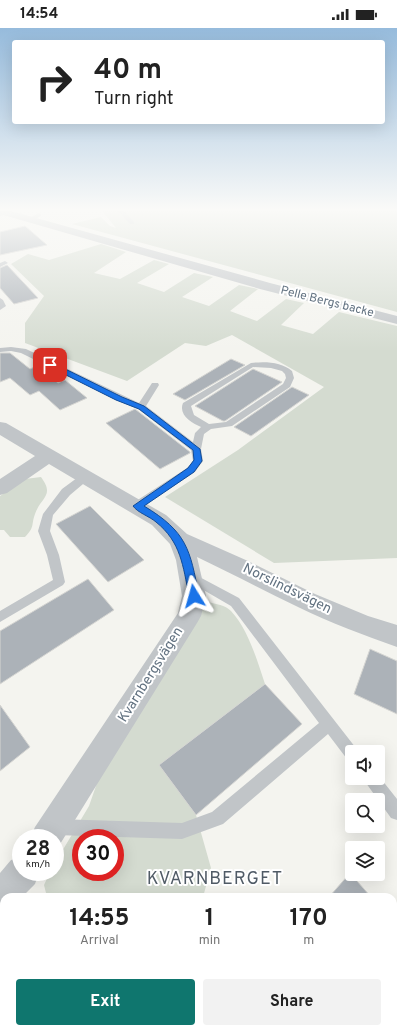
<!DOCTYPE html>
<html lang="en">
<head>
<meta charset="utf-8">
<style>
  :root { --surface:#fff; --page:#f2f2f2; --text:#222; --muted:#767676; --accent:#0f766e }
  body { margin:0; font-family:Overpass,sans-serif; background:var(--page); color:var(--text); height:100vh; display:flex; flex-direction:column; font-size:15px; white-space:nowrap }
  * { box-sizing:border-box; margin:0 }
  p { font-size:13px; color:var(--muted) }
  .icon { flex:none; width:22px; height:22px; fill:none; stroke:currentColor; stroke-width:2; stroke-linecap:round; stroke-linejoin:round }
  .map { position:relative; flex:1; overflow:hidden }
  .drawer { position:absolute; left:0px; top:865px; width:397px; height:140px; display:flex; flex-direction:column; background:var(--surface); border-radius:12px 12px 0 0; box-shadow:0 4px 16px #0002 }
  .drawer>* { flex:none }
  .hud { position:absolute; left:12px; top:12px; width:373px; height:84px; border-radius:4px; box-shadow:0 4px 16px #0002; background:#fff; color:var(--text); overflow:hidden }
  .tools { position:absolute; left:345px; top:717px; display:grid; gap:8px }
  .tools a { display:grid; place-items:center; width:40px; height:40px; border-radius:4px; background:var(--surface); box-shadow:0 4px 16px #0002; font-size:20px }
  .speed { position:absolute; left:12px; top:801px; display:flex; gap:8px; font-size:20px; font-weight:700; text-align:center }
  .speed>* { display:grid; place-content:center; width:52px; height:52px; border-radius:50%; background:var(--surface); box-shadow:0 4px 16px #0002; line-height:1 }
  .speed small { font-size:10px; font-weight:400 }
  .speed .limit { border:6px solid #d22; background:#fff; color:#111 }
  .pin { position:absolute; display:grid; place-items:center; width:34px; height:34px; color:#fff; margin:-17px; border-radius:8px; box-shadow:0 2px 6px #0006 }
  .me { position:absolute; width:44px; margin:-22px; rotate:352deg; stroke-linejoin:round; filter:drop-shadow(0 0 3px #0008) }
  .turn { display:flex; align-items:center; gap:14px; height:84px; padding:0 16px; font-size:18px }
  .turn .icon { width:52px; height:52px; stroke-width:2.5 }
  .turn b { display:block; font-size:28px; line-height:34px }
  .eta { display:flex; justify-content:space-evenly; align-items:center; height:68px; text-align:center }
  .eta b { font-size:24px; font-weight:700; line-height:28px }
  .action { display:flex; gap:8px; margin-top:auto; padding:8px 16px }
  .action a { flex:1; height:46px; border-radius:4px; background:var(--accent); color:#fff; font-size:16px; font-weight:700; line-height:46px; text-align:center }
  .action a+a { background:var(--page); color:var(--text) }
  .status { display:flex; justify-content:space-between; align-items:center; height:28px; padding:0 20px; background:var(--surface); direction:ltr }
  .status svg { height:11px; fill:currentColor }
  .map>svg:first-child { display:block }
  .green { fill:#d4dbd0; fill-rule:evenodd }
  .building { fill:#acb2b8; stroke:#d5d5d2 }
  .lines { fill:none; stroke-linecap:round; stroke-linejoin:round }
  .service { fill:#c1c5c8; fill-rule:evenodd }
  .minor { fill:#c1c5c8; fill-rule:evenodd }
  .tertiary { fill:#c1c5c8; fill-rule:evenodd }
  .route { fill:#1a73e8; stroke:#114b97 }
  .labels { text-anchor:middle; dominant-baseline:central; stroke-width:4; stroke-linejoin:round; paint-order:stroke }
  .far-street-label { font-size:12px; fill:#627281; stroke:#fff }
  .street-label { font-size:14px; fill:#627281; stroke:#fff }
  .near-neighbourhood-label { font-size:18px; letter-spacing:1px; fill:#505b66; stroke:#fff }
</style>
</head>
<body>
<div class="status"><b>14:54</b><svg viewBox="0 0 49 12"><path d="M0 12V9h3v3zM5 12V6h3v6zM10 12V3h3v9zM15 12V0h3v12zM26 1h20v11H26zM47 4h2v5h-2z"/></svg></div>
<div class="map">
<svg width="397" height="1005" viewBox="0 0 397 1005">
  <rect width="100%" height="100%" fill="#f4f4ef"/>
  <g class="green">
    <polygon points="102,183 397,183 397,284 72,196 101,189 110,198 116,200"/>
    <polygon points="101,216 126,224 94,245 120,251 154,232 169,236 137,255 164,264 194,245 213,249 182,269 209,278 239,257 258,261 230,283 257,293 286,271 304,275 281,297 313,306 339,284 397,298 397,530 274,535 165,469 238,422 324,359 232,307 206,318 185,315 127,353 25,315 25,295 44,268 11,236 28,226 49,232"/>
    <path d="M41 449C55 468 41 469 35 486 31 497 35 499 25 509H10L4 502H0V468L25 451Z"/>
    <path d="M208 574C216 576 225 577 231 583 248 601 257 632 265 656L159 737 196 787 211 840 203 869H47L44 857 50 844H55V835L89 778 97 755 199 579ZM81 810H115V844H81Z"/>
    <polygon points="114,1001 239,1001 242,1005 116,1005"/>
  </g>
  <g class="building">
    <polygon points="25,198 47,217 0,227 0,204"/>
    <polygon points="7,237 38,270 14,276 0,260 0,240"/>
    <polygon points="0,325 10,325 30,341 37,338 58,355 65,352 87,370 60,382 39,363 30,367 10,350 0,354"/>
    <polygon points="231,331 245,337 185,372 173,366"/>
    <polygon points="253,341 282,354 225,393 223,393 195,378"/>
    <polygon points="292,359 309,367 251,408 234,399"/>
    <polygon points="135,381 190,424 190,425 160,441 106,395"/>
    <polygon points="90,478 144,532 108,554 56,496"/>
    <polygon points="88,551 114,582 0,656 0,603"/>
    <polygon points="370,621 397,633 397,686 354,666"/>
    <polygon points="265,656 302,696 196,787 159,737"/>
    <polygon points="0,677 30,719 0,743"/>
    <polygon points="350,845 371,869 329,869"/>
  </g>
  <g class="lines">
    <g class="service">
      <polygon points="118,183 124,183 134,194 134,196 130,196"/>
      <polygon points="39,185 41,186 41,188 31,193 28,191"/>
      <polygon points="5,233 8,235 0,239 0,235"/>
      <polygon points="0,270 3,272 6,278 0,282"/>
      <path d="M11 319 26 321 139 375 152 355H158L159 357 146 378 193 414 195 405 201 399C192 395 178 387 183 375L251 335C265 333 282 334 292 343L294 350 290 359 232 398 211 401 204 406 201 421 203 433 195 444 137 482 133 481 132 478 133 475 187 440 193 433 191 422 138 381 116 372 21 325 11 323 0 324V320ZM253 339 271 340 282 343 285 346 286 350 283 356 226 394 209 396 194 387 191 378Z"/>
      <polygon points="85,446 89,447 90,449 89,451 70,467 53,487 50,503 59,527 65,554 63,557 0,594 0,583 53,552 47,527 38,503 43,486 62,461 81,447"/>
      <polygon points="192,545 239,570 359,724 352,724 352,733 347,731 328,706 223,796 182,811 55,807 49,805 47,799 49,793 55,791 182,795 212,784 319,695 231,578 188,553 186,550 188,547"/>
      <polygon points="378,747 397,771 397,792 391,790 366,755 363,750 378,750"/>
      <polygon points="397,949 397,972 393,974 393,951"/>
      <polygon points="79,1001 99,1001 101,1005 81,1005"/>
      <polygon points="351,1001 372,1001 370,1005 349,1005"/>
    </g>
    <g class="minor">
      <polygon points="0,183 11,183 270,255 397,288 397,296 260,261 0,186"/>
      <path d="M0 394 6 395 166 487 187 506 248 533 315 566 368 588 397 597V619C364 607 330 595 298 579 264 563 231 545 197 529L206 568 201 588 197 595 57 821 55 822V810H30L35 799 178 585 182 568 176 532 170 516 152 497 49 436 7 465 0 467V451L35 428 0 407Z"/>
      <polygon points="21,829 21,844 39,844 35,856 22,869 4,869 4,884 0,886 0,845 11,832"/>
    </g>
    <polygon class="tertiary" points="0,183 11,183 10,185 0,188"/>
  </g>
  <linearGradient id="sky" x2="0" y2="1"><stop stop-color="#96bbdc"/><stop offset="0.56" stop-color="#fafaf8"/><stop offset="1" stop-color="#fafaf8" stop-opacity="0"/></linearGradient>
  <rect width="397" height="324" fill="url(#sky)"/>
  <path class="route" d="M48 335H53L122 369 144 378 200 421 202 433 194 444 144 478C187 504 190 521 199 568L197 571 194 572 190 571 189 568C183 538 181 514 156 494 149 488 138 485 133 478L188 440 194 432 193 422 139 381 116 372 48 338Z"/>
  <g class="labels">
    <g class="far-street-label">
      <text transform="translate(327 274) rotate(14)">Pelle Bergs backe</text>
    </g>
    <g class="street-label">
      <text transform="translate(287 561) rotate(26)">Norslindsvägen</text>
      <text transform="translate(151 647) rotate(-58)">Kvarnbergsvägen</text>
    </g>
    <g class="near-neighbourhood-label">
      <text x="215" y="851">KVARNBERGET</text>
    </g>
  </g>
</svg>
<div class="tools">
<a><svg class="icon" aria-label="sound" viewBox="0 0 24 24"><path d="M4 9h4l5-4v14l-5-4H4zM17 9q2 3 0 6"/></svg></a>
<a><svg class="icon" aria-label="search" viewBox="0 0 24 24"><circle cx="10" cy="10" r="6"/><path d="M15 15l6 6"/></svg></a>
<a><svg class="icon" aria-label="layers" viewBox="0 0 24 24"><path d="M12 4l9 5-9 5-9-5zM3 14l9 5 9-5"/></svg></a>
</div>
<div class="speed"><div>28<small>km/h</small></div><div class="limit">30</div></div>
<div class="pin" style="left:50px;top:337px;background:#d93025"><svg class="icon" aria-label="arrive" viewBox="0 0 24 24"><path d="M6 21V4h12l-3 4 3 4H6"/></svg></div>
<svg class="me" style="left:194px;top:568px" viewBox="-20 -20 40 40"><path d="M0-17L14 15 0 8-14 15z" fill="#1a73e8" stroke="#fff" stroke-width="4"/></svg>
<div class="hud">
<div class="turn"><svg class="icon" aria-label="right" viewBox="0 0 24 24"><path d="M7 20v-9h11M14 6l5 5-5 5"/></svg><div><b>40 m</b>Turn right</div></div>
</div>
<section class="drawer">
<div class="eta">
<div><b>14:55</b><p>Arrival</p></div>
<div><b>1</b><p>min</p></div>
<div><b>170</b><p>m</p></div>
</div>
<div class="action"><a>Exit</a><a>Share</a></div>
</section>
</div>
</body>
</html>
